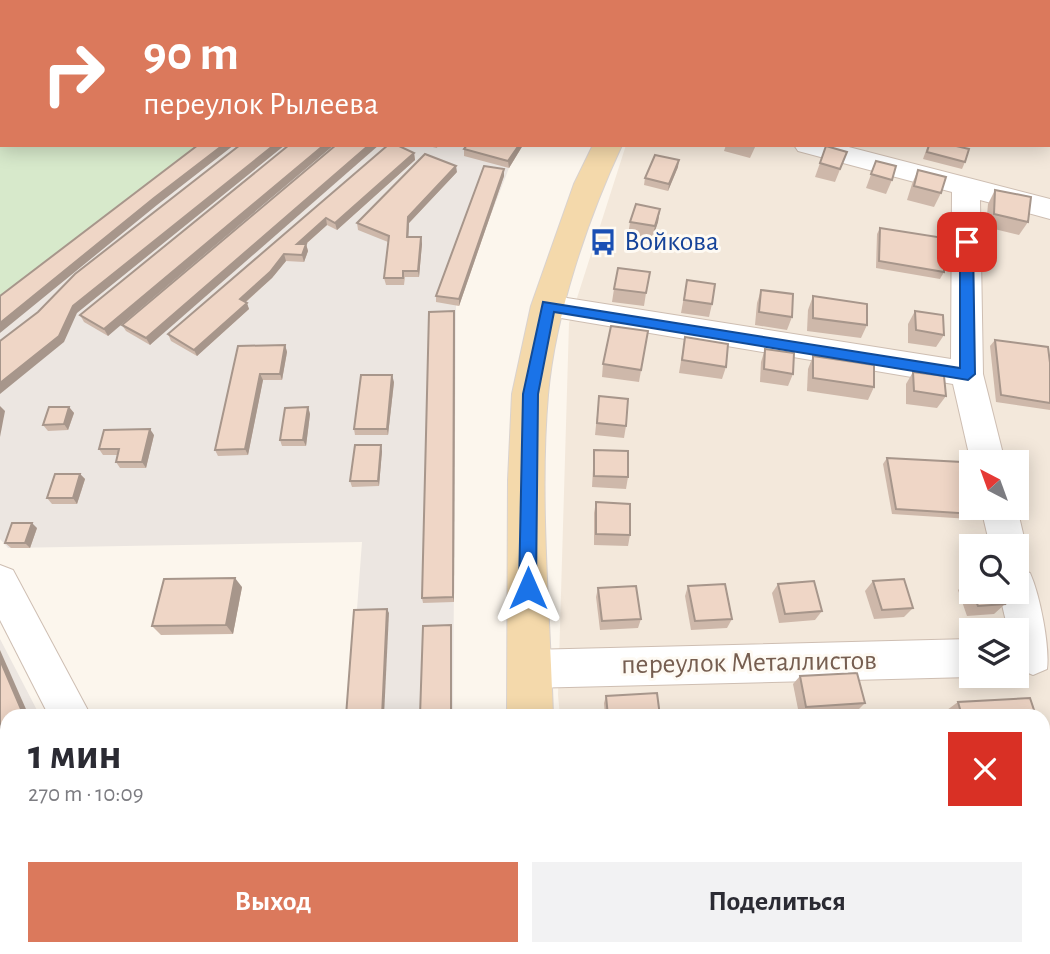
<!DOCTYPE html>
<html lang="ru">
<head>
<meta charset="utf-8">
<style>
  :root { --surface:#fff; --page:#f2f2f3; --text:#2b2b33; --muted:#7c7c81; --accent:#db795c }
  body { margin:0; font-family:"Alegreya Sans",sans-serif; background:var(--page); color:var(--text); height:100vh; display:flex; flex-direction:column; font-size:26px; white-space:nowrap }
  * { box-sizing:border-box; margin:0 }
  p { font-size:23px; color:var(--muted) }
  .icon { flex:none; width:38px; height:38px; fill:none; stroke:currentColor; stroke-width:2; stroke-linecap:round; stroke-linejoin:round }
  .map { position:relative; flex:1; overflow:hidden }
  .panel { position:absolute; left:0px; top:709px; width:1050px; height:247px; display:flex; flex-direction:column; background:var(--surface); border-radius:21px 21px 0 0; box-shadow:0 4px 18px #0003 }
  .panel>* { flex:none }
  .top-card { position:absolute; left:0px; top:0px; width:1050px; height:147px; box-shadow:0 4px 18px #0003; background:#db795c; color:#fff; overflow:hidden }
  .needle { width:46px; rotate:319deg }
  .fabs { position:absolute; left:959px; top:450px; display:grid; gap:14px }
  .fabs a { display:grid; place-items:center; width:70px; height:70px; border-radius:0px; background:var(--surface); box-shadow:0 4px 18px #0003; font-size:35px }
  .pin { position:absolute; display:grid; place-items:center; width:60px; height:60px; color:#fff; margin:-30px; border-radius:14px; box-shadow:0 4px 10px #0006 }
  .me { position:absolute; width:77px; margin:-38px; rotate:0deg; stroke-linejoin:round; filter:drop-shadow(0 0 5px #0008) }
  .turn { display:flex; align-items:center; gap:24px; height:147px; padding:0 28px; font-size:32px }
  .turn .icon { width:91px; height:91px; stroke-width:2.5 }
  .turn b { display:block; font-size:49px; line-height:60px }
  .round { display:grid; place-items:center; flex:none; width:74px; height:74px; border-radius:0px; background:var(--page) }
  .overview { display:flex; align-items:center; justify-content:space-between; height:119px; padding:0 28px }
  h1 { font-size:42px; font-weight:700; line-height:52px }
  .primary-button { display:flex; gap:14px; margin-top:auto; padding:14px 28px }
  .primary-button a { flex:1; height:80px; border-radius:0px; background:var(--accent); color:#fff; font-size:28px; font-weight:700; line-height:80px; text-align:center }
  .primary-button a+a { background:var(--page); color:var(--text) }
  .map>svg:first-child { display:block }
  .residential { fill:#f3e8db; fill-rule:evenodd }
  .industrial { fill:#ece6e1 }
  .green { fill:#d7e9cb }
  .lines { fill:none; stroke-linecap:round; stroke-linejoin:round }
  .minor-casing { stroke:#cebeb2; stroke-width:2 }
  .major-casing { stroke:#d9d2ce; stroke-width:2 }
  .minor { fill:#fff; fill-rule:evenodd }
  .major { fill:#f4d9ab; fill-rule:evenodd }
  .wall { fill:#ceb8aa }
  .shaded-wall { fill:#a7968b }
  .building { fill:#efd6c6; stroke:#a7968b; stroke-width:2 }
  .route { fill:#1a73e8; stroke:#114b97; stroke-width:2 }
  .labels { text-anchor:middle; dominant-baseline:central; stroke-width:6; stroke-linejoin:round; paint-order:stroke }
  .transit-label { font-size:28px; fill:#164399; stroke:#fefaf3; text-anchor:start }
  .street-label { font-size:28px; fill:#765e50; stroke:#fefaf3 }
</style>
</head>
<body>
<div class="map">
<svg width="1050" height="954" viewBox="0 0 1050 954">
  <rect width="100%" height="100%" fill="#fcf6ed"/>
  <path class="residential" d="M706 0H1050V954H588V949L1043 948V716H560L558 695 569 323 626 145H1048V2ZM971 462H1017V508H971ZM971 546H1017V592H971ZM971 630H1017V676H971Z"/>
  <g class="industrial">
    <polygon points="207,145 523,145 509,168 456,305 453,716 349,716 362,542 8,548 0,539 0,304"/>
    <polygon points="0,639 40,716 7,716 7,948 132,948 134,954 0,954"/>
  </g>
  <polygon class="green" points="0,0 397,0 2,2 2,145 207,145 0,304"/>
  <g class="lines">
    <defs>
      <g id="minor">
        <polygon points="857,0 886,0 887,2 858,2"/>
        <rect x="1048" y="33" width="2" height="14"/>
        <polygon points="794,145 841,145 1050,199 1050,219 980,200 983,374 1005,462 971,463 953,384 537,314 533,306 537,298 548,295 951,359 952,192 798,151"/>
        <polygon points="981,508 1017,508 1026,546 1021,558 1017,559 1017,546 990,546"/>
        <polygon points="0,565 13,570 91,716 49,716 0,620"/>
        <path d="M1017 568 1030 573C1040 595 1050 647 1047 669L1033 675 1019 669 1017 664V630H1008L999 592H1017Z"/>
        <polygon points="971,639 971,676 975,676 971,677 528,688 514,683 508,669 514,655 528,650"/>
        <polygon points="171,948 218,948 221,954 173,954"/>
      </g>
      <g id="major">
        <polygon points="681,0 707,0 680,2"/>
        <path d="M593 145H622C588 218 555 314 548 395 539 498 550 612 553 716H507L508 480 512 394 531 306 574 184Z"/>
        <rect x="513" y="948" width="52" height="6"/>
      </g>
    </defs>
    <use href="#minor" class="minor-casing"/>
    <use href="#major" class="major-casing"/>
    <use href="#minor" class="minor"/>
    <use href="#major" class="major"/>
  </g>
  <g class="wall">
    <polygon points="954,0 975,0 974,2 960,2"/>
    <polygon points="999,0 1047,0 1047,2 998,2"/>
    <polygon points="289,145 108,336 84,322 80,315"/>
    <polygon points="336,145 150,345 126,331 122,325"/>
    <polygon points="424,145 438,145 437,148"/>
    <polygon points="523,145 509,168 464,156 464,149"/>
    <polygon points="726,145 756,145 750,158 724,151"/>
    <polygon points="928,145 952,145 965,162 962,169 923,159"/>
    <polygon points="826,146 847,152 835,182 815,177"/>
    <polygon points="414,153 415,160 337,230 327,225 306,244 308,251 304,262 286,261 272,278 246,302 249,309 197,356 171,341 168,334"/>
    <polygon points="876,161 892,180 886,194 866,188"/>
    <polygon points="678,167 668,191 644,185 645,178"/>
    <polygon points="504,169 504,176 459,306 436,302 436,296"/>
    <polygon points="918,170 941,193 934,207 907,200 912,184"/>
    <polygon points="457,172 409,223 408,237 421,237 422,244 419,277 405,277 404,285 386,285 384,278 388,242 358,230 357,223"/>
    <polygon points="995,190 1028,222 1019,235 986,227 988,204"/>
    <polygon points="660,209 658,222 652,240 628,235 630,222"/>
    <polygon points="880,228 944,272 940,279 876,268 877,234"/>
    <polygon points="687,280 712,304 709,317 681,313"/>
    <polygon points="614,289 646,293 644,306 612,302"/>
    <polygon points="761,290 792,317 787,330 755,325 757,303"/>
    <polygon points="813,296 867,325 861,338 807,331 808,310"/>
    <polygon points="454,311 454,602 423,603 422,598"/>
    <polygon points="915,311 944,335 936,347 908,343 908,324"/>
    <polygon points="648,331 639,382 602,377 603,364"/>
    <polygon points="685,337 726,367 722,379 679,373"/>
    <polygon points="995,340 1050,363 1050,410 996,402 990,346"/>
    <polygon points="285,345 287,352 282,380 263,380 248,455 218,456 215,450 238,346"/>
    <polygon points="765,349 793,374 788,386 760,382 761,362"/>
    <polygon points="813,356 874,387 868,400 807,391 808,369"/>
    <polygon points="913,372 946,396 937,408 906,404 906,384"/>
    <polygon points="394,382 388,435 355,435 354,429"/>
    <polygon points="599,396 626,426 624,438 595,435"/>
    <polygon points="69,407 74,413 68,430 48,431 43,425"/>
    <polygon points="308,407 310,414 306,446 282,446 280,440"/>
    <polygon points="154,435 146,468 120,468 116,462 118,455 103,455 99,449"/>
    <polygon points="594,450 628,477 626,489 592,487"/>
    <polygon points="382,451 379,486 352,487 350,481"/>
    <polygon points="887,458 974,514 970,519 892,514 883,464"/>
    <polygon points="80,474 85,479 77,504 52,504 47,498"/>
    <polygon points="596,502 630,535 628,546 594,545 594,513"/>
    <polygon points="37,528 30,548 11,548 5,543"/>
    <polygon points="968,580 971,580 971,592 1000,592 1005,604 994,614 967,616 958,590"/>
    <polygon points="873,581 913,608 904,617 874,619 865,591"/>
    <polygon points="778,584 822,611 815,620 779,623 772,593"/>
    <polygon points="688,586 732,619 727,628 691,630 685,596"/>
    <polygon points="242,587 233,634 161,635 152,626"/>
    <polygon points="598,588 641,619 638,628 600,630 596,597"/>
    <polygon points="800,676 865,703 857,711 799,714 793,684"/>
    <polygon points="606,696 660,716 605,716 604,703"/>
    <polygon points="958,702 1036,716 949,716 947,710"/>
    <polygon points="1043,734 1050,752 1050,765 1043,768"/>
    <polygon points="897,948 965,948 966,954 898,954"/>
  </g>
  <g class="shaded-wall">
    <polygon points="412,0 422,0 420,2 410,2"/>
    <polygon points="223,145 234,145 157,205 0,333 0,323 154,198"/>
    <polygon points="274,145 285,145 77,313 64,342 0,394 0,383 73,306"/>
    <polygon points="324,145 334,145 108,336 104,329"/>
    <polygon points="369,145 379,145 150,345 146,338"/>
    <polygon points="519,145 523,145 509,168 508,161"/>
    <polygon points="414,153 415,160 337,230 335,223"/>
    <polygon points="679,160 678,167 668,191 669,184"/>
    <polygon points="456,166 457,172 409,223 408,244 407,237 408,217"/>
    <polygon points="504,169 504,176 459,306 459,299"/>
    <polygon points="660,209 658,222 652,240 655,226"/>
    <polygon points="326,218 327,225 299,250 297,244"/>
    <polygon points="421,237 422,244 419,277 418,271"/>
    <polygon points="306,244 308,251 304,262 302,255"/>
    <polygon points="284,254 286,261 272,278 242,305 240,299"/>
    <polygon points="247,303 249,309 197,356 194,350"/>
    <polygon points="454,311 455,318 454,602 453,597"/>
    <polygon points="285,345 287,352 282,380 280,374"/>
    <polygon points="260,374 263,380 248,455 245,449"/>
    <polygon points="392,375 394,382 388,435 387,429"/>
    <polygon points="0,406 5,411 0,437"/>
    <polygon points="69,407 74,413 68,430 64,424"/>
    <polygon points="308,407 310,414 306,446 303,440"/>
    <polygon points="150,429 154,435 146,468 142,462"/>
    <polygon points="381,445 382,451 379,486 378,481"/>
    <polygon points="80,474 85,479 77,504 73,498"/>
    <polygon points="32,523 37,528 30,548 25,543"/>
    <polygon points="235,578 242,587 233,634 226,625"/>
    <polygon points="387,609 389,613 384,716 382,716"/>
    <polygon points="451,625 452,716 451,716"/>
    <polygon points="0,650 29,716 24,716 0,660"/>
    <polygon points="128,948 133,948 135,954 130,954"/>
  </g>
  <g class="building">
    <polygon points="389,0 412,0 410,2 387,2"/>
    <polygon points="425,0 456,0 454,2 423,2"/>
    <polygon points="462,0 496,0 494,2 460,2"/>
    <polygon points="512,0 553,0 551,2 510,2"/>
    <polygon points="737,0 787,0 786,2 737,2"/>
    <polygon points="861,0 866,0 874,2 860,2"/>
    <polygon points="1024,0 1047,0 1047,2 1032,2"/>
    <polygon points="198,145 223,145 154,198 0,323 0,296"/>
    <polygon points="240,145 274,145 73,306 59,336 0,383 0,341 38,312 75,274"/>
    <polygon points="289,145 324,145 104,329 80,315"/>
    <polygon points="336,145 369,145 146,338 122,325"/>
    <polygon points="388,145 397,145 414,153 335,223 326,218 297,244 306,244 302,255 284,254 270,272 240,299 247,303 194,350 168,334"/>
    <polygon points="467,145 519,145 508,161 464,149"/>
    <polygon points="929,145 952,145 969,149 965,162 927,152"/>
    <polygon points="826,146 847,152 840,169 820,163"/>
    <polygon points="425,154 456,166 408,217 407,237 421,237 418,271 403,271 403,278 384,278 389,236 357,223"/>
    <polygon points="655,155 679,160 669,184 645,178"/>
    <polygon points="876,161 896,166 892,180 871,174"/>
    <polygon points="484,166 504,169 459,299 436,296"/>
    <polygon points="918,170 946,177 941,193 914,186"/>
    <polygon points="995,190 1031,197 1028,222 994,214"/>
    <polygon points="636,204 660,209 655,226 630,222"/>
    <polygon points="880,228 944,238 944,272 879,261"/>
    <polygon points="618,268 650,272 646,293 614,289"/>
    <polygon points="687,280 715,284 712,304 684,300"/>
    <polygon points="761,290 793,294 792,317 759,312"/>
    <polygon points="813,296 867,304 867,325 813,318"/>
    <polygon points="454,311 453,597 422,598 429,312"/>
    <polygon points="915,311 943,315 944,335 916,330"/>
    <polygon points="611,326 648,331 641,370 603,364"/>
    <polygon points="685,337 728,344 726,367 682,360"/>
    <polygon points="995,340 1048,347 1050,363 1050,403 1001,395"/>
    <polygon points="285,345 280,374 260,374 245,449 215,450 238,346"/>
    <polygon points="765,349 794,353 793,374 764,369"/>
    <polygon points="813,356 874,365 874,387 813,378"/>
    <polygon points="913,372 944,376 946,396 914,391"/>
    <polygon points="361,375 392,375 387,429 354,429"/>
    <polygon points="599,396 628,399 626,426 597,423"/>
    <polygon points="49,407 69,407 64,424 43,425"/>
    <polygon points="308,407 303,440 280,440 285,408"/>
    <polygon points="150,429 142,462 116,462 119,449 99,449 104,430"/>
    <polygon points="355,445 381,445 378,481 350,481"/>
    <polygon points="594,450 628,451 628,477 594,476"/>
    <polygon points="887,458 962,462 971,500 971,508 973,508 974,514 896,509"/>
    <polygon points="55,474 80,474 73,498 47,498"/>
    <polygon points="596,502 630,504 630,535 596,534"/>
    <polygon points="12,523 32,523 25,543 5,543"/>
    <polygon points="235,578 226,625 152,626 164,579"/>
    <polygon points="904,579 913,608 882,610 873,581"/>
    <polygon points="968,580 971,580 971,589"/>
    <polygon points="814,581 822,611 785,614 778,584"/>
    <polygon points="725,584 732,619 695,621 688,586"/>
    <polygon points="636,586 641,619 602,621 598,588"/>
    <polygon points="972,592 1000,592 1005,604 978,606"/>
    <polygon points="387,609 382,716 346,716 354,610"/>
    <polygon points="451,625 451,716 420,716 423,626"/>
    <polygon points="0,660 24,716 7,716 7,771 6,772 0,759"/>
    <polygon points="857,673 865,703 806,707 800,676"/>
    <polygon points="657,693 660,716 608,716 606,696"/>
    <polygon points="1030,698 1036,716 962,716 958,702"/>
    <polygon points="1043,734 1050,752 1050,764 1043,764"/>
    <polygon points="7,782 7,814 0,785"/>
    <polygon points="38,948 128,948 130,954 40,954"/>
    <rect x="329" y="948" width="40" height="6"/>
    <rect x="414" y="948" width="35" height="6"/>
    <polygon points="908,948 965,948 966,954 909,954"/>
  </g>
  <polygon class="route" points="967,237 973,242 975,374 968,380 554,312 538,394 536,588 528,596 522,593 519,588 523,394 543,302 960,368 960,242"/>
  <defs>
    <symbol id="bus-bare" viewBox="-9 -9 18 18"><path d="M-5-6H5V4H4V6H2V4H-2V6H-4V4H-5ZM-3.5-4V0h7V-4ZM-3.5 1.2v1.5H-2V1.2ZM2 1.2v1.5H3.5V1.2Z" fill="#1a4fb4" stroke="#fefaf3" stroke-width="2.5" paint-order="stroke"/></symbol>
  </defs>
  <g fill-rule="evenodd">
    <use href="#bus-bare" x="584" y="223" width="38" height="38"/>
  </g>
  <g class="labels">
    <g class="transit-label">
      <text x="624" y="242">Войкова</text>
    </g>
    <g class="street-label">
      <text transform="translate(749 663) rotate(-1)">переулок Металлистов</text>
    </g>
  </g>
</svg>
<div class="fabs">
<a><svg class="needle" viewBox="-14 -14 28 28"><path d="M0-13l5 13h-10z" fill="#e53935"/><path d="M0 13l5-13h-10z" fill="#7c7c81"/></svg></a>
<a><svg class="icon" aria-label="search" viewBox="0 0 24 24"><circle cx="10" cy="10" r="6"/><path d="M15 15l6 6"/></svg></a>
<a><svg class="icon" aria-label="layers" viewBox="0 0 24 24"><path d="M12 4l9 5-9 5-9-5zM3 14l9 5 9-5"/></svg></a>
</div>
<div class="pin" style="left:967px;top:242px;background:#d93025"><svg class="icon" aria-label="arrive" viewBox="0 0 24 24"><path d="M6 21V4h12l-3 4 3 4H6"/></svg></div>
<svg class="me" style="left:528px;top:588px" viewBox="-20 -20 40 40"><path d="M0-17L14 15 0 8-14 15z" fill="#1a73e8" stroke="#fff" stroke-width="4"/></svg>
<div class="top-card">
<div class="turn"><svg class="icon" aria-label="right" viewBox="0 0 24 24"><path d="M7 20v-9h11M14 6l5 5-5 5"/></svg><div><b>90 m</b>переулок Рылеева</div></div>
</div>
<section class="panel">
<div class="overview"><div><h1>1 мин</h1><p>270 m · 10:09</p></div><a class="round" style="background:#d93025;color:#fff"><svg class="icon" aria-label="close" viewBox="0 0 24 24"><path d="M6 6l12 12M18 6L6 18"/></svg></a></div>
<div class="primary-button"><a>Выход</a><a>Поделиться</a></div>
</section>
</div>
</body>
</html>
